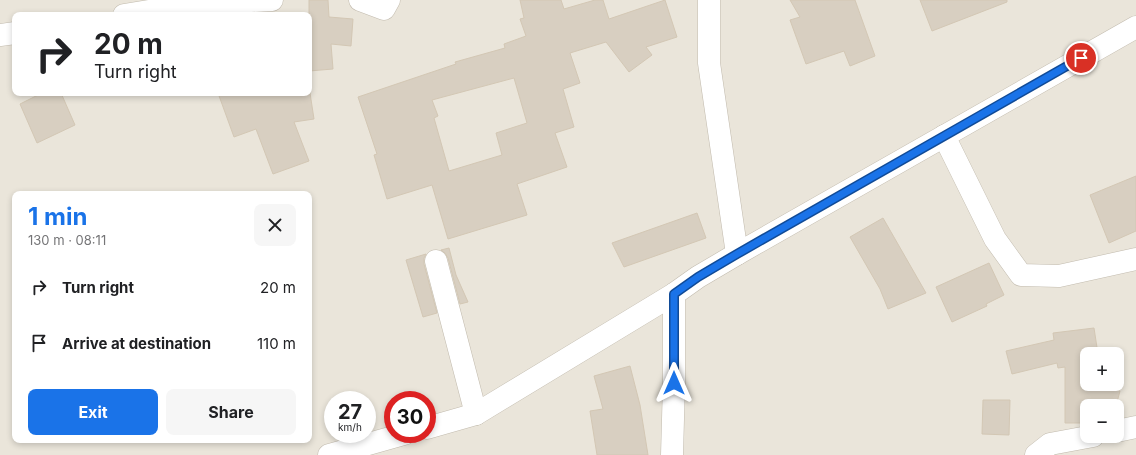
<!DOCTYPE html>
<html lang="en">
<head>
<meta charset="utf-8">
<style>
  :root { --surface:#fff; --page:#f6f6f6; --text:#202124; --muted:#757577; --accent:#1a73e8 }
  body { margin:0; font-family:Inter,sans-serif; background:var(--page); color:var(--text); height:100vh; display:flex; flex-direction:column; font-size:15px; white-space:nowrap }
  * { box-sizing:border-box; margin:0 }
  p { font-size:13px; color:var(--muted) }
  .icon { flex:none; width:22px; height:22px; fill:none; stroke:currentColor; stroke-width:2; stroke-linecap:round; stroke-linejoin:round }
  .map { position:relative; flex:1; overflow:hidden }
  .side { position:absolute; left:12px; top:191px; width:300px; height:252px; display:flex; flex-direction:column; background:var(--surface); border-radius:8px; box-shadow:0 2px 6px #0003 }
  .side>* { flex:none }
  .banner { position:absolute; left:12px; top:12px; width:300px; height:84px; border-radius:8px; box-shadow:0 2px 6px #0003; background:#fff; color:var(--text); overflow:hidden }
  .buttons { position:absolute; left:1080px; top:347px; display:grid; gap:8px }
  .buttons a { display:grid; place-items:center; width:44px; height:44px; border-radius:8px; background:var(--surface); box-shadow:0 2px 6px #0003; font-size:20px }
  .speed { position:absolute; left:324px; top:391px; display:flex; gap:8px; font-size:20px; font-weight:700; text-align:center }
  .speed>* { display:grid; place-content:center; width:52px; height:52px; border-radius:50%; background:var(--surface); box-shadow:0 2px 6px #0003; line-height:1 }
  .speed small { font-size:10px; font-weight:400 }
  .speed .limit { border:6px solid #d22; background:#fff; color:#111 }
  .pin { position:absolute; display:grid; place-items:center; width:34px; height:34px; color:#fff; margin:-17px; border:2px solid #fff; border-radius:50%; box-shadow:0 1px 4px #0007 }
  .me { position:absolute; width:44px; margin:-22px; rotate:0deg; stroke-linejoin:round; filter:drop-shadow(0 0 3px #0008) }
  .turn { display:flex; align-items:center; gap:14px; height:84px; padding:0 16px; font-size:18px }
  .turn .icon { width:52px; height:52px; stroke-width:2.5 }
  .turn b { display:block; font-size:28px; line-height:34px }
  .round { display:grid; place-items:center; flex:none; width:42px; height:42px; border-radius:8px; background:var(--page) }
  .overview { display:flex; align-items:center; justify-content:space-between; height:68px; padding:0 16px }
  h1 { font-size:24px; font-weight:700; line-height:30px; color:var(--accent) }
  .primary-button { display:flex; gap:8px; margin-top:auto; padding:8px 16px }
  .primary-button a { flex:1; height:46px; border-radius:8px; background:var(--accent); color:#fff; font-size:16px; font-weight:700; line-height:46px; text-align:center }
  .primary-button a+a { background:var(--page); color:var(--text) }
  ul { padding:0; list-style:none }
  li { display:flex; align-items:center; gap:12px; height:56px; padding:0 16px }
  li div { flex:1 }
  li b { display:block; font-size:15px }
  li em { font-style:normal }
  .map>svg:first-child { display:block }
  .residential { fill:#eae5da; fill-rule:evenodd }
  .building { fill:#d8cfc1; stroke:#d3c7b4; fill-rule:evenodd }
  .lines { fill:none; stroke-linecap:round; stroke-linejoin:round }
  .street-casing { stroke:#c2bbae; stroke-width:23 }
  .street { stroke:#fff; stroke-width:22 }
  .route-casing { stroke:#114b97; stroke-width:10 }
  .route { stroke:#1a73e8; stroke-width:7 }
</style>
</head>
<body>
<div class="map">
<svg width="1136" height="455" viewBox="0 0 1136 455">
  <rect width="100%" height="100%" fill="#f6f3ec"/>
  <path class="residential" d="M0 0H1136V455H0ZM15 15H309V93H15ZM15 194H309V440H15ZM1087 354H1117V384H1087ZM333 400H367V434H333ZM393 400H427V434H393ZM1087 406H1117V436H1087Z"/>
  <g class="building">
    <polygon points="309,0 328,0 329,17 353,19 351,46 331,44 333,69 309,71"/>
    <path d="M520 0H561L564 9 595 0H603L609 19 665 0 677 37 646 47 652 55 629 72 606 42 570 53 580 83 563 89 574 127 555 133 567 167 517 184 527 215 448 239 432 185 387 199 374 155 377 154 358 97 456 64 455 62 505 48 504 44 526 36 520 19 524 18ZM514 78 527 123 496 133 502 155 449 171 434 118 438 116 432 100Z"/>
    <polygon points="790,0 855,0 875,56 850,66 844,51 806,64 790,20 800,17"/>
    <polygon points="920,0 1007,0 1007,2 932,31"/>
    <polygon points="42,93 61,93 75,125 37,143 20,104"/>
    <polygon points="218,93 310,93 314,119 294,122 309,161 273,174 256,129 234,137"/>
    <polygon points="1136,176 1136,231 1109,243 1090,195"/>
    <polygon points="697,213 706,238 624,267 612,243"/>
    <polygon points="883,218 926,293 888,309 880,289 850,237"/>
    <polygon points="449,248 456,275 468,302 460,304 448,258 445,253 441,250"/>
    <polygon points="426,254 424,258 424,264 437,313 423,317 406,260"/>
    <polygon points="989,263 1004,295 986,304 987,306 952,322 936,287"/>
    <polygon points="1094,328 1098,354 1087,354 1087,384 1101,384 1101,385 1120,391 1116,406 1087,406 1087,423 1065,423 1065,367 1058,368 1057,363 1012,374 1006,351 1054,340 1053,333"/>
    <polygon points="630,366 640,405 648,455 597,455 590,411 603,409 594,376"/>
    <polygon points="983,400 1010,400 1009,435 982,434"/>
  </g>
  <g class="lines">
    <defs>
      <g id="street">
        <polyline points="360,0 384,9 389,0"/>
        <polyline points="709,0 709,63 737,254"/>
        <polyline points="124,15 193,4 272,0"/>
        <polyline points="0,35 15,33"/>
        <polyline points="944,136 995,239 1021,275 1059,276 1136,259"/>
        <polyline points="436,261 476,414"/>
        <polyline points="427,428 476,414 674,294 698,277 737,254 1136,27"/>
        <polyline points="1117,431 1136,427"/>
        <polyline points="329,455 404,434"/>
        <polyline points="672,455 674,383 674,294"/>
        <polyline points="1036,455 1050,444 1093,436"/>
      </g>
    </defs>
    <use href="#street" class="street-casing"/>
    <use href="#street" class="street"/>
  </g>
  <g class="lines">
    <defs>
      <polyline id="route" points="674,383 674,294 698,277 737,254 1081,58"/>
    </defs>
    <use href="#route" class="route-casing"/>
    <use href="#route" class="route"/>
  </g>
</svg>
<div class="buttons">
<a>+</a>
<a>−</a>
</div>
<div class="speed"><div>27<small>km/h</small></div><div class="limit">30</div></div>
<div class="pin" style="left:1081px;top:58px;background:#d93025"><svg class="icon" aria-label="arrive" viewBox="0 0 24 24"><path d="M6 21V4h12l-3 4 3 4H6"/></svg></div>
<svg class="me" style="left:674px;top:383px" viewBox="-20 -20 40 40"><path d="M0-17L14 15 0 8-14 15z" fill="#1a73e8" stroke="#fff" stroke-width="4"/></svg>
<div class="banner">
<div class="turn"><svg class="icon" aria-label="right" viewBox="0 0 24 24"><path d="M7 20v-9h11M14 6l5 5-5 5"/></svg><div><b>20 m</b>Turn right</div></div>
</div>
<section class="side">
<div class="overview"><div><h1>1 min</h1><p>130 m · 08:11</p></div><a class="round"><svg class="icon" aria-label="close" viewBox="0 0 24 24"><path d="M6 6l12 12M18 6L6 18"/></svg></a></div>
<ul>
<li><svg class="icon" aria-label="right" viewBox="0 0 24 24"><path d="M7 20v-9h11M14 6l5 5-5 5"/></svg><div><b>Turn right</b></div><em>20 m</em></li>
<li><svg class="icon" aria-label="arrive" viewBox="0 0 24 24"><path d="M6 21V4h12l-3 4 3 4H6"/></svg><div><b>Arrive at destination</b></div><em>110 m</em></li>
</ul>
<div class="primary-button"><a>Exit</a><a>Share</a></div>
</section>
</div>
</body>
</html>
